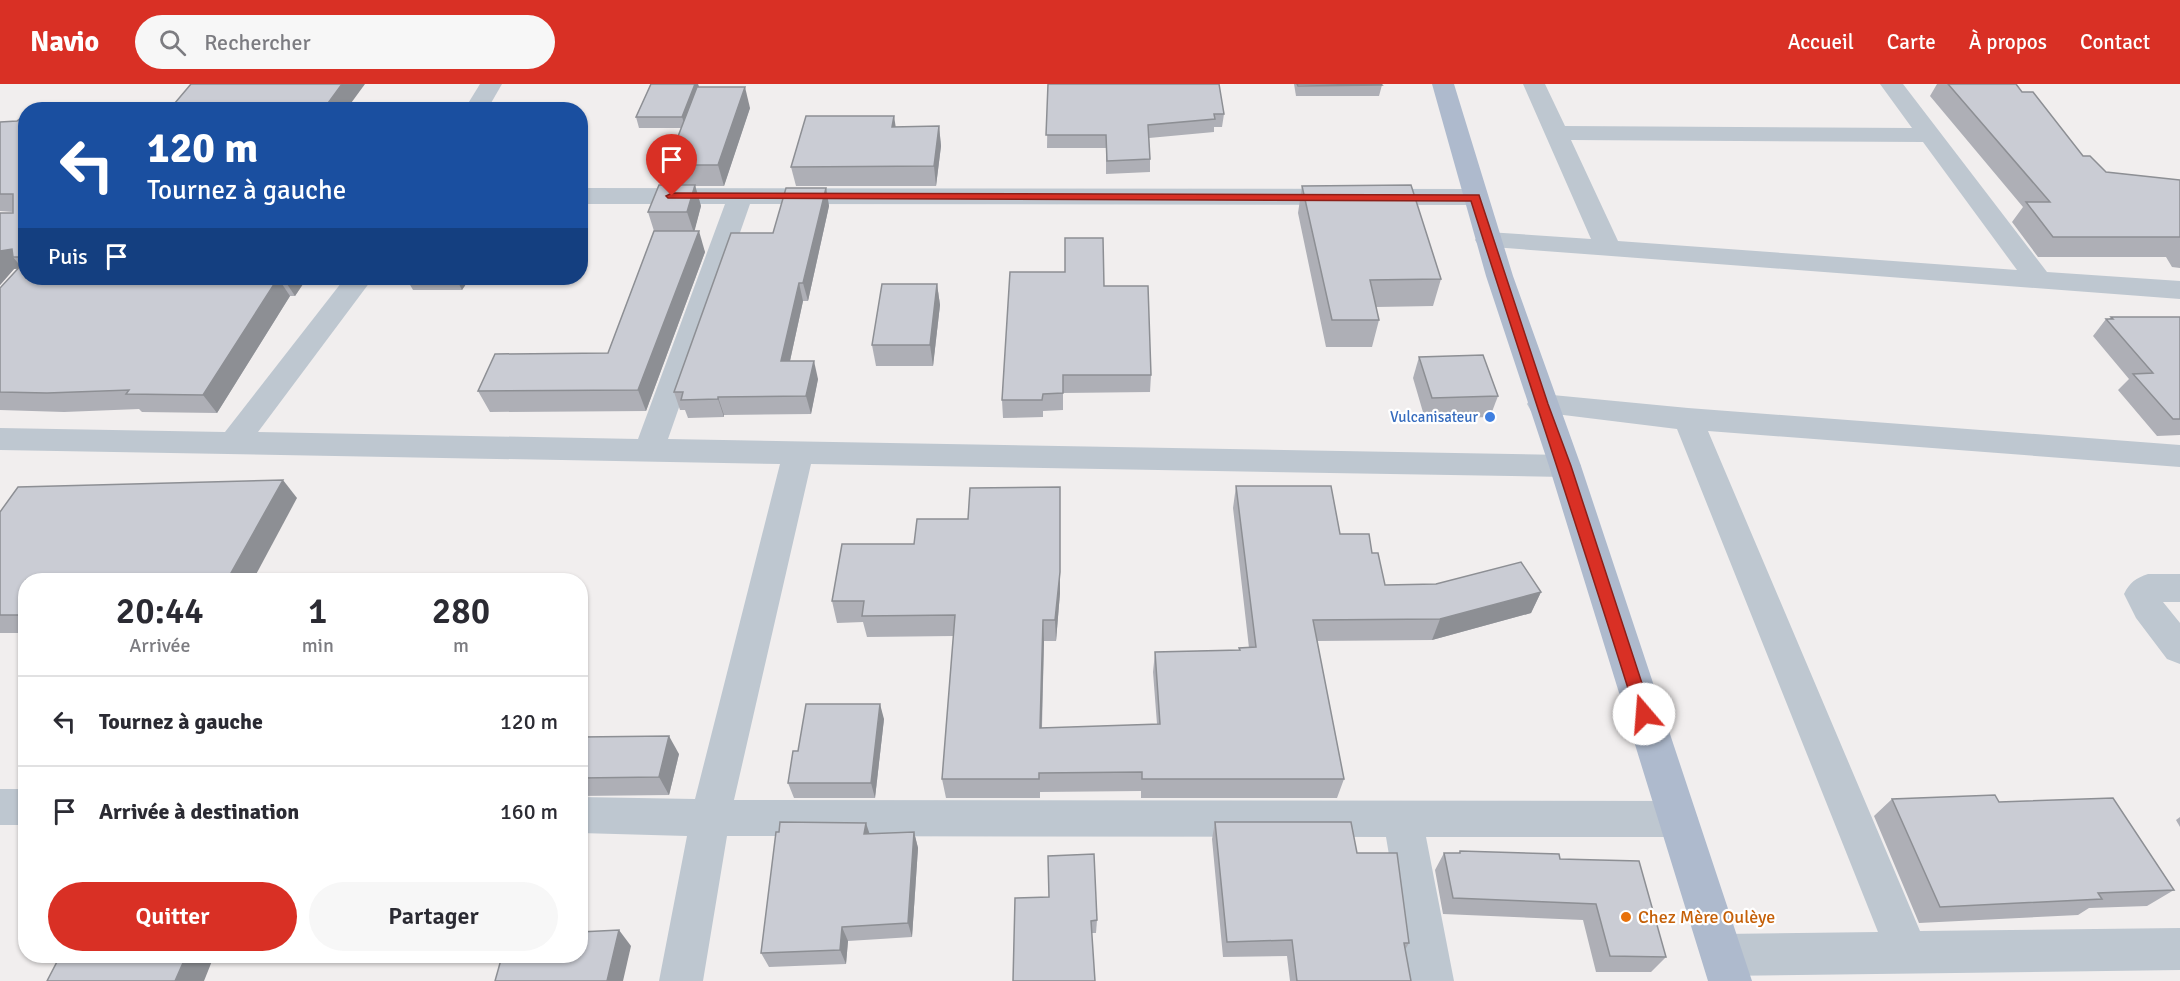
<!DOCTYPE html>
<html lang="fr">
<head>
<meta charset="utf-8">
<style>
  :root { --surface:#fff; --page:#f7f7f7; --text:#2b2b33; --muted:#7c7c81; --line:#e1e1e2; --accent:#d93025 }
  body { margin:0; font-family:Signika,sans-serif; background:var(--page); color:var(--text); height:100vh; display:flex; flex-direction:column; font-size:22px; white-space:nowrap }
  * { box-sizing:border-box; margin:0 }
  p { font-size:20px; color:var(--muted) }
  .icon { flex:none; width:33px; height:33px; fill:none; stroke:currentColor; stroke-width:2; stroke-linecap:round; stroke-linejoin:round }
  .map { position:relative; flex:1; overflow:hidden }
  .sheet { position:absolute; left:18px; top:489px; width:570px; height:390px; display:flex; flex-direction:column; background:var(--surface); border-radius:24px; box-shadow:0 2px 4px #0004 }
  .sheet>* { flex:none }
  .banner { position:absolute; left:18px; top:18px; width:570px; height:183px; border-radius:24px; box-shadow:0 2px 4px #0004; background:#1a4fa0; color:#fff; overflow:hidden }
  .pin { position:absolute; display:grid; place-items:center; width:51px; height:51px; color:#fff; margin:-62px -26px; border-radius:50% 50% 50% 0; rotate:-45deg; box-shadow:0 0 6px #0007 }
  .pin .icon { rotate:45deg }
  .me { position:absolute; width:66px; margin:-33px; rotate:342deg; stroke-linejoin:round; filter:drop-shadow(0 0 4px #0008) }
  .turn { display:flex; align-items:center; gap:21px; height:126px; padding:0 30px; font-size:27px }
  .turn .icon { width:78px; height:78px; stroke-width:2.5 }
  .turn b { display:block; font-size:42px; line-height:51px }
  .then { display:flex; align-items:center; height:57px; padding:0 30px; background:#0003; gap:12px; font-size:22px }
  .eta { display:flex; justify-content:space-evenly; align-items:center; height:102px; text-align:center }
  .eta b { font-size:36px; font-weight:600; line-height:42px }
  .action { display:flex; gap:12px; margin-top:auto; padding:12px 30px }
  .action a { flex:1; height:69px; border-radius:36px; background:var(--accent); color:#fff; font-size:24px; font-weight:600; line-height:69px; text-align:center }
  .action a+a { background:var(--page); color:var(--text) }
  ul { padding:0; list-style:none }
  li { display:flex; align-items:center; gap:18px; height:90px; padding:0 30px; border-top:2px solid var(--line) }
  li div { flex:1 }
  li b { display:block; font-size:22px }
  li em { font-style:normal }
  header { display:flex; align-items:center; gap:36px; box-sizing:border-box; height:84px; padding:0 30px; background:var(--accent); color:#fff }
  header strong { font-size:28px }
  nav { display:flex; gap:33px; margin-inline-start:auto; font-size:21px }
  .search { width:420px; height:54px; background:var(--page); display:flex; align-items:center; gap:15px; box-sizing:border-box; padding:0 21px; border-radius:33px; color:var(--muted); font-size:22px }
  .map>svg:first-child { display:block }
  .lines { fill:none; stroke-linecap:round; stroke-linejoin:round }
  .minor { fill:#bec7d0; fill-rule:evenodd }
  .major { fill:#aebacd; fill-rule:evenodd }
  .wall { fill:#aeafb6 }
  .shaded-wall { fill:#8d8f94 }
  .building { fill:#caccd4; stroke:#8d8f94; stroke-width:1.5 }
  .route { fill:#d93025; stroke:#8d1f18; stroke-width:1.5 }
  .shop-dot { fill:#3f7fe0; stroke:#fff; stroke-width:2 }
  .food-dot { fill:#e8710a; stroke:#fff; stroke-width:2 }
  .labels { text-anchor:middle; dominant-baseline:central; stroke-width:4.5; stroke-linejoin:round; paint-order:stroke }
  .shop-label { font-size:15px; fill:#366cbe; stroke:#fff; text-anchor:end }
  .near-food-label { font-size:18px; fill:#c56008; stroke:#fff; text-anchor:start }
</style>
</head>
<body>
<header>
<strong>Navio</strong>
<div class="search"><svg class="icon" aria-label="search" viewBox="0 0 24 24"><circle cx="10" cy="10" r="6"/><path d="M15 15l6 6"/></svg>Rechercher</div>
<nav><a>Accueil</a><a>Carte</a><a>À propos</a><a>Contact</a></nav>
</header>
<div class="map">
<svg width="2180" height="897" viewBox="0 0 2180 897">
  <rect width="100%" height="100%" fill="#f1eeee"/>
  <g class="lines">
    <g class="minor">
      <polygon points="480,0 502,0 487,26 464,26"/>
      <path d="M1523 0H1545L1565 42 1912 44 1880 0H1903L2047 188 2180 197V215L1479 162 1475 156 1479 150 1488 148 1591 155ZM1571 56 1923 58 2017 186 1618 157Z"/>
      <polygon points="580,104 1475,105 1484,108 1488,113 1484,118 1475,121 750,120 668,355 1565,371 1576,374 1581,382 1576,390 1565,393 811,380 734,716 1678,717 1692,722 1698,735 1692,748 1678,753 1426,753 1454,897 1410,897 1386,753 727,752 703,897 659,897 687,752 580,749 580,713 695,715 780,380 0,366 0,344 225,348 345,194 373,194 258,348 638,355 725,120 580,120"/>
      <polygon points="1542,310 1688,324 2180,361 2180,383 1708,347 1920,847 2180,844 2180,886 1722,892 1707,886 1701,871 1707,856 1722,850 1878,848 1677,345 1531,327 1527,320 1531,313"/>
      <path d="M2148 490H2180V518H2163L2180 539V580L2167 575 2136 534 2124 510C2130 498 2136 494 2148 490Z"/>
      <rect x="0" y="705" width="26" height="36"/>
    </g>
    <polygon class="major" points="1432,0 1454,0 1513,192 1581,382 1752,897 1708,897 1549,382 1486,192"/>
  </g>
  <g class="wall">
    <polygon points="651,0 698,0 699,3 750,24 724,102 695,102 701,122 694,147 705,168 646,327 490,328 478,307 608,269 654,147 648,128 673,101 667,81 682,44 639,44 636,33"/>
    <polygon points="1048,0 1224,30 1222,43 1214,43 1214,48 1149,54 1150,75 1150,88 1106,90 1106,64 1047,64"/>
    <polygon points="1294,0 1381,0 1382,1 1379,12 1296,12"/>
    <polygon points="1937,0 2016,0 2022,8 2083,72 2106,88 2180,96 2180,184 2172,183 2166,173 2038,173 2012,138 2023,123 1930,12"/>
    <polygon points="22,33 26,194 307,194 295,212 290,212 217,329 142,328 139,325 64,328 0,326 0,204 18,185 14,185 0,201 0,129 13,129 13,128 0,127 0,38 17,37"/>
    <polygon points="939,42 941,62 936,102 796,102 791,83"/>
    <polygon points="1302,102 1441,195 1433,222 1376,223 1379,236 1372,263 1326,263 1298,129"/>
    <polygon points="826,104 829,122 808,217 803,217 790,277 818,295 811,330 724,331 724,333 688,334 685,326 680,326 674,308 773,149"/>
    <polygon points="406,194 470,194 462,206 413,206"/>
    <polygon points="937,200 940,221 933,282 876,282 872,261"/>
    <polygon points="1104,202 1151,291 1150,308 1063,309 1063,326 1043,327 1043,333 1003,334 1002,316"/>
    <polygon points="2111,233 2180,233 2180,351 2157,352 2118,306 2129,295 2093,252 2106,235 2109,235"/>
    <polygon points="1419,273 1498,312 1490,333 1425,335 1413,294"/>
    <polygon points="1236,402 1340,450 1372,469 1385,501 1541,508 1531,529 1432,556 1317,557 1344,695 1337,714 1141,714 1141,707 1040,708 1040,714 946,714 942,695 954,552 867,553 863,538 837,539 832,517 914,460 968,435 1060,403 1060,509 1056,557 1044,557 1042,644 1157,640 1153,588 1155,568 1239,566 1239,564 1249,564 1233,424"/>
    <polygon points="297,414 26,496 26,549 0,549 0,428"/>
    <polygon points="884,635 875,714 794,714 788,699 798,667"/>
    <polygon points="580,653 679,670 669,711 580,712"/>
    <polygon points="1892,715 1999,718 2174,806 2147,822 2089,824 2078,831 1919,839 1874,732"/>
    <polygon points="2180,733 2180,743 2176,736"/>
    <polygon points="1215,738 1357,769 1409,859 1405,866 1411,897 1290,897 1287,872 1223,873 1212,755"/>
    <polygon points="914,748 918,764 912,853 848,857 846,880 769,883 761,869 869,750"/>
    <polygon points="1460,767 1560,775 1666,873 1651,888 1596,888 1583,836 1443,830 1435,786 1444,769 1459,769"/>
    <polygon points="1049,813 1097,836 1096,849 1092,849"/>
  </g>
  <g class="shaded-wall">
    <polygon points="342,0 365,0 346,26 323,26"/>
    <polygon points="695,0 698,0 700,7 686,44 682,33"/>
    <polygon points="745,3 750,24 724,102 718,81"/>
    <polygon points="894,32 897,51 892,43"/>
    <polygon points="939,42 941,62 936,102 934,82"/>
    <polygon points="695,101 701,122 694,149 687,128"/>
    <polygon points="826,104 829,122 808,217 803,199"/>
    <polygon points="699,147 705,168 646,327 638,306"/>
    <polygon points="12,165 13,173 22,184 14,185 0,201 0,167"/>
    <polygon points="278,194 290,212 217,329 203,311"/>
    <polygon points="283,194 307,194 295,212"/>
    <polygon points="456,194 470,194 462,206"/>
    <polygon points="799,199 803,217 786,295 781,277"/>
    <polygon points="937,200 940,221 933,282 930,261"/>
    <polygon points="814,277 818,295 811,330 806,312"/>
    <polygon points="718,313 724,331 724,333 718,315"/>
    <polygon points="283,396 297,414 253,496 227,496"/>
    <polygon points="1060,403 1060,509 1056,557 1055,536"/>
    <polygon points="1541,508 1531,529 1432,556 1440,535"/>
    <polygon points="1043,536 1044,557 1041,663 1040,644"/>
    <polygon points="880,620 884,635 875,714 871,699"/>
    <polygon points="669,652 679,670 669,711 659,693"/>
    <polygon points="866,739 871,754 864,750"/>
    <polygon points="914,748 918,764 912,853 908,839"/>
    <polygon points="842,843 848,857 846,880 840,866"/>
    <polygon points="619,846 631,862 623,897 607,897"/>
    <polygon points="186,872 214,872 204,897 175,897"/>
  </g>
  <g class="building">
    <polygon points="191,0 342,0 323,26 169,26"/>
    <polygon points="651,0 695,0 682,33 636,33"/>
    <polygon points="1048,0 1219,0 1224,30 1214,30 1215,35 1148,41 1150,75 1107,77 1106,51 1046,51"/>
    <polygon points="1297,0 1381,0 1382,1 1298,2"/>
    <polygon points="1948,0 2016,0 2022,8 2033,8 2083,72 2090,72 2106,88 2180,96 2180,153 2053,153 2026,118 2050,118"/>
    <polygon points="697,3 745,3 718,81 667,81"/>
    <polygon points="806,32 894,32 892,43 939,42 934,82 791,83"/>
    <polygon points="22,33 26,33 26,194 283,194 278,194 203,311 126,310 129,306 47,309 0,308 0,204 25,177 24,173 13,173 12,165 0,167 0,129 13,129 13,110 0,110 0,38 17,37"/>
    <polygon points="659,101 695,101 687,128 648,128"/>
    <polygon points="1411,101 1441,195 1370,196 1379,236 1332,236 1302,102"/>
    <polygon points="786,104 826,104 803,199 799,199 781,277 814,277 806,312 718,313 718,315 681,316 683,308 674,308 731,149 773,149"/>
    <polygon points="654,147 699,147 638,306 478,307 495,270 608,269"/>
    <polygon points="1065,154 1103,154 1104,202 1148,202 1151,291 1063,291 1063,309 1043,310 1042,316 1002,316 1010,188 1065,188"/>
    <polygon points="882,200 937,200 930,261 872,261"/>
    <polygon points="2111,233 2180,233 2180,335 2173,335 2133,290 2153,289 2106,235 2113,235"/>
    <polygon points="1483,271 1498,312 1432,314 1419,273"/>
    <polygon points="283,396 227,496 26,496 26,531 0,531 0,428 18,403"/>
    <polygon points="1236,402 1331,402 1340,450 1369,450 1372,469 1378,469 1385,501 1436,500 1521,478 1541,508 1440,535 1313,536 1344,695 1142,695 1142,688 1039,689 1039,695 942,695 955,531 862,532 864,517 832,517 842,460 914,460 917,435 968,435 970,404 1060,403 1060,488 1055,536 1043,536 1040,644 1160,640 1155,568 1240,566 1239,564 1256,563"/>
    <polygon points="806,620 880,620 871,699 788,699 793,667 798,667"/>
    <polygon points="669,652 659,693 580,694 580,653"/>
    <polygon points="1995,711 1999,718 2113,714 2174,806 2098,809 2102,815 1940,823 1892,715"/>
    <polygon points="780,738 866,739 864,750 914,748 908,839 842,843 840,866 761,869 776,748 779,748"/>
    <polygon points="1215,738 1351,738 1357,769 1397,769 1409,859 1404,859 1411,897 1297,897 1292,856 1227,858"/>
    <polygon points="1460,767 1559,770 1560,775 1639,777 1666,873 1610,872 1596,820 1453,814 1444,769 1460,769"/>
    <polygon points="1094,770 1097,836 1091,837 1095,897 1013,897 1015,814 1049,813 1048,772"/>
    <polygon points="619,846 607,897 495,897 502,872 580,872 580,848"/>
    <polygon points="60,872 186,872 175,897 47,897"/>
  </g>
  <path class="route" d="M672 109 1479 111 1548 320 1571 382 1652 630 1650 635 1644 637 1639 635 1636 630C1583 459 1525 288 1471 117L668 114 666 112Z"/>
  <circle class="shop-dot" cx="1490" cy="333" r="6"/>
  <circle class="food-dot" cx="1626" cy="833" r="6"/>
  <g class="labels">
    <g class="shop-label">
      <text x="1478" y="333">Vulcanisateur</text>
    </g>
    <g class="near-food-label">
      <text x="1638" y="833">Chez Mère Oulèye</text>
    </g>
  </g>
</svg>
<div class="pin" style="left:672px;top:112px;background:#d93025"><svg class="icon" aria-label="arrive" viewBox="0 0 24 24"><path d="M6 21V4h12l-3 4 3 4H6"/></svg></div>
<svg class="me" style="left:1644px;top:630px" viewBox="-20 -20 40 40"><circle r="19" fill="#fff"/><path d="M0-13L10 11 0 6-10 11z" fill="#d93025"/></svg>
<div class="banner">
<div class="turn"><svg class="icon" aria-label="left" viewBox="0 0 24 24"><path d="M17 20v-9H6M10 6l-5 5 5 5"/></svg><div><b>120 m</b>Tournez à gauche</div></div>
<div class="then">Puis<svg class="icon" aria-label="arrive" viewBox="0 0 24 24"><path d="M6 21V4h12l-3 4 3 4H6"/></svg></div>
</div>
<section class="sheet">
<div class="eta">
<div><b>20:44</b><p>Arrivée</p></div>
<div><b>1</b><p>min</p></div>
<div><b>280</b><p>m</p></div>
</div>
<ul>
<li><svg class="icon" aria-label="left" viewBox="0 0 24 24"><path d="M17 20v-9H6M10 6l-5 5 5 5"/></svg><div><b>Tournez à gauche</b></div><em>120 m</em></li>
<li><svg class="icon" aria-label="arrive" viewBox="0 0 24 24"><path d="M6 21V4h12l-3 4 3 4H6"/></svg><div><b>Arrivée à destination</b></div><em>160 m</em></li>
</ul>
<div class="action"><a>Quitter</a><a>Partager</a></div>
</section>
</div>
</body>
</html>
